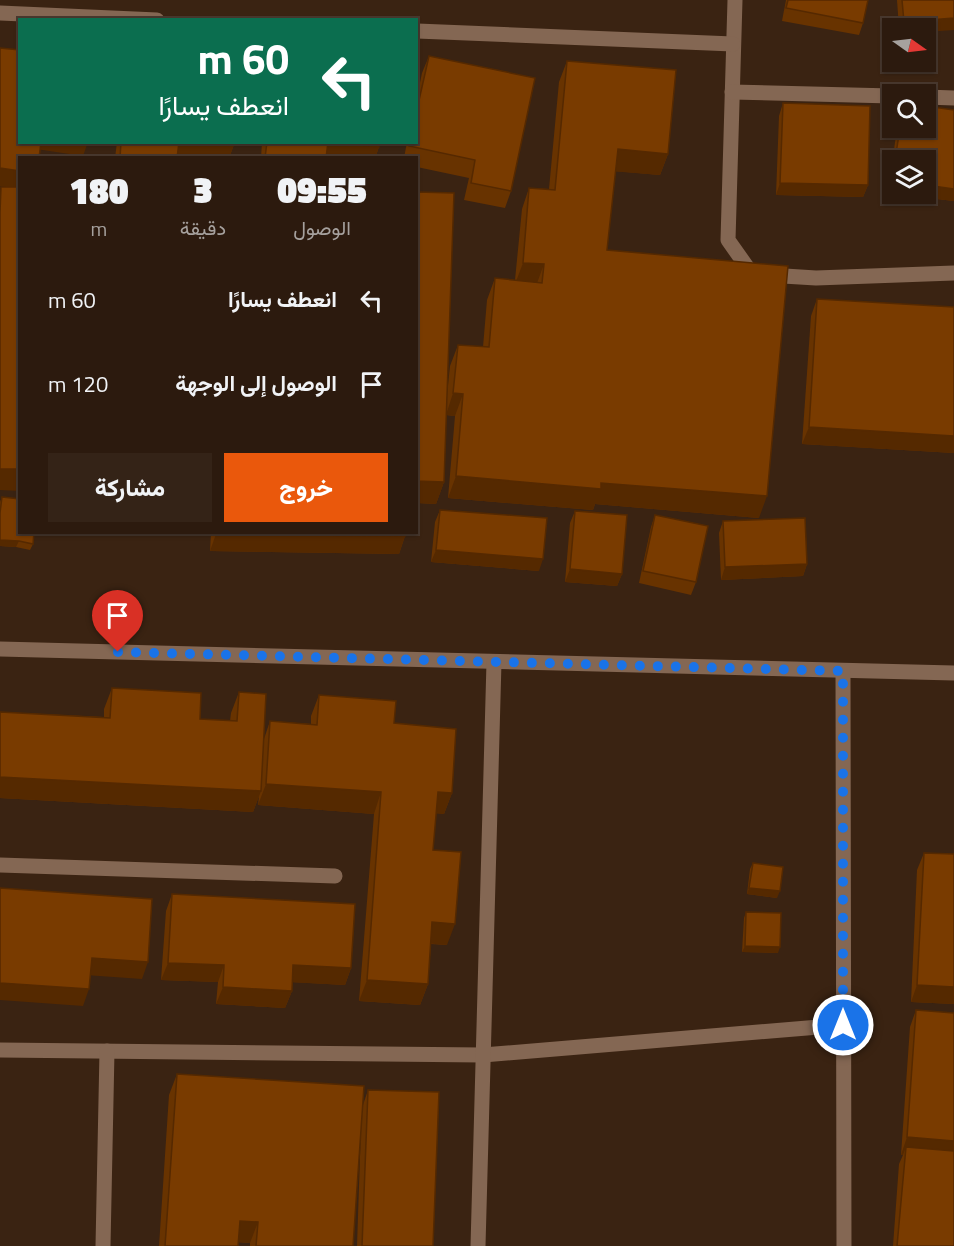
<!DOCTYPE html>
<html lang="ar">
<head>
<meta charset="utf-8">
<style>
  :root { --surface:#2c1a0e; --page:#342317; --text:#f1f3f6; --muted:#a6a19e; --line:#48382e; --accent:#ea580c }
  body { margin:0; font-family:"Titillium Web",Vazirmatn,sans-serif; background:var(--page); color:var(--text); direction:rtl; height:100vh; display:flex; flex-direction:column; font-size:22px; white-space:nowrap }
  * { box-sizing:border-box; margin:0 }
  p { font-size:20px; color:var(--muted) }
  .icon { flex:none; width:33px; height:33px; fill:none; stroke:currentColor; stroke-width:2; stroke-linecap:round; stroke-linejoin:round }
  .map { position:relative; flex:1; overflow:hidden; direction:ltr }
  .side { position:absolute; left:18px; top:156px; width:400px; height:378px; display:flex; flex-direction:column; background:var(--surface); border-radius:0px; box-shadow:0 2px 4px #0004,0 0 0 2px var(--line); direction:rtl }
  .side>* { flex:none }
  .hud { position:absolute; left:18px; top:18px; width:400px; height:126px; border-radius:0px; box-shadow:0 2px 4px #0004,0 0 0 2px var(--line); direction:rtl; background:#0b6e4f; color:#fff; overflow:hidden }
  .needle { width:39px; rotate:104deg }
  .controls { position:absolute; left:882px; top:18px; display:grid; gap:12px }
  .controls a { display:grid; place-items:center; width:54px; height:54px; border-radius:0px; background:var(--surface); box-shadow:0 2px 4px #0004,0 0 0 2px var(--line); font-size:30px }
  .pin { position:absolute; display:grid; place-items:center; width:51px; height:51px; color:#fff; margin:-62px -26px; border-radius:50% 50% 50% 0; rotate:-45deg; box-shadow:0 0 6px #0007 }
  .pin .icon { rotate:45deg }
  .me { position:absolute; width:66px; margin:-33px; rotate:0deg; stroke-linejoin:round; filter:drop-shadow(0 0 4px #0008) }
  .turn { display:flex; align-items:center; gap:21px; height:126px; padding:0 30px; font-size:27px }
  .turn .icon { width:78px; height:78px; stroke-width:2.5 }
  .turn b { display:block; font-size:42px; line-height:51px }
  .eta { display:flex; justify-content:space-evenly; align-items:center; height:102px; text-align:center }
  .eta b { font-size:36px; font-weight:800; line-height:42px }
  .primary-button { display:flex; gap:12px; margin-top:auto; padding:12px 30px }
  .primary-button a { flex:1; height:69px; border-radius:0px; background:var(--accent); color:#fff; font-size:24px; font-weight:800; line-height:69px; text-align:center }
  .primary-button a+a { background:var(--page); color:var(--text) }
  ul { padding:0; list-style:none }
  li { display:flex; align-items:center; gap:18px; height:84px; padding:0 30px }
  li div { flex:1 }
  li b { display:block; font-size:22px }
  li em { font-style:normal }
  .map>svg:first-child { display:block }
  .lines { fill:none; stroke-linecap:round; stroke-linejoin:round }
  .minor { stroke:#846753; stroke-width:15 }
  .wall { fill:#683300 }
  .shaded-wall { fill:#552900 }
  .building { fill:#793b00; stroke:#552900; stroke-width:1.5 }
  .route { stroke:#1a73e8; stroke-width:10; stroke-dasharray:0 18 }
</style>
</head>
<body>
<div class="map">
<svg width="954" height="1246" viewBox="0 0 954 1246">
  <rect width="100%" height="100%" fill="#3a2312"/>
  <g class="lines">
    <g class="minor">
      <polyline points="735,0 728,240 752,274 816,278 954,273"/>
      <polyline points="0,13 157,20"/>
      <polyline points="417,31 733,44"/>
      <polyline points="732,92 892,96"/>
      <polyline points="926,97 954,98"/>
      <polyline points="0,649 954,673"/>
      <polyline points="843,671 844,1246"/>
      <polyline points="0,865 335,876"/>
      <polyline points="0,1050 483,1055 843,1025"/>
      <polyline points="103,1246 107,1051"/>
      <polyline points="478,1246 494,662"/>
    </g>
  </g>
  <g class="wall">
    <polygon points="786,0 868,0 863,23 859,35 782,21"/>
    <polygon points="897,0 954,0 926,28 899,28"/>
    <polygon points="429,56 511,191 505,208 464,200 469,178 417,167 417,158 404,158 407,142 417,142 417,97 422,73"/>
    <polygon points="567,61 668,154 660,175 615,171 607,250 759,518 595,504 593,510 448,498 455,416 446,415 444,482 436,504 417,503 417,192 446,404 450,366 458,345 483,347 487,300 495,278 515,280 522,209 529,188 549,189 559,82"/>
    <polygon points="783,103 868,185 863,197 776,195 779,116"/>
    <polygon points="897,128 926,128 954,201 894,194 926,194 926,160 892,160 892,193 888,193"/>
    <polygon points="117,142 235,142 229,158 209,158 177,155 177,158 115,158"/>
    <polygon points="262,142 379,142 379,147 375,158 261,158"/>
    <polygon points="817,299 954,307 954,453 802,444 811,316"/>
    <polygon points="2,497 33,544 30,550 16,547 0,546 0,502"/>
    <polygon points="440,510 539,571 431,562 435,522"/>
    <polygon points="575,511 622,574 617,586 565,582 570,523"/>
    <polygon points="655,515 696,582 691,595 639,583 651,527"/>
    <polygon points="723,521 807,564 803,576 721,580 719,533"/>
    <polygon points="211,532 405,532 405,536 399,554 210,551"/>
    <polygon points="112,688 200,719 230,721 231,713 239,692 264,739 270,721 311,724 311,716 319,695 394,723 452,793 444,814 436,813 433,850 447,945 431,944 428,984 420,1005 359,1001 374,814 258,805 259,796 253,812 0,798 0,712 104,717 104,709"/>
    <polygon points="924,853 954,854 954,1004 911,1002 917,870"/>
    <polygon points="753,863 777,898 747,894 750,869"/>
    <polygon points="172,894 351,968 345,985 292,982 292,991 285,1008 216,1004 218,982 161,980 166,911"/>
    <polygon points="746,912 778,953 742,952 744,918"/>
    <polygon points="916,1010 954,1246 893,1246 899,1164 903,1155 901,1155 910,1027"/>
    <polygon points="177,1074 363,1105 368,1090 433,1246 357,1246 361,1127 353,1246 250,1246 250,1243 238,1242 238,1246 159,1246 169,1095"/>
  </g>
  <g class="shaded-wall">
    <polygon points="954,18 954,30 926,32 926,28 901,28 904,22"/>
    <polygon points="39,142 88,142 83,156 36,149"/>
    <polygon points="177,142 235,142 229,158 209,158 173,154"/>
    <polygon points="327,142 379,147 375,158 322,158"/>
    <polygon points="618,149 668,154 660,175 610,171"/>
    <polygon points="0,168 20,171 20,189 0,186"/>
    <polygon points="892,180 892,193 888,193"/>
    <polygon points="780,183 868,185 863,197 776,195"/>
    <polygon points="926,185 954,189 954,201 894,194 926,194"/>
    <polygon points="523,263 544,264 536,286 515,284"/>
    <polygon points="453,393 463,394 455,416 446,415"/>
    <polygon points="809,427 954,436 954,453 802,444"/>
    <polygon points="0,469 20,469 20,491 0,490"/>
    <polygon points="456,476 601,483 767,496 759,518 595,504 593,510 448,498"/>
    <polygon points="417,481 444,482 436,504 417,503"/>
    <polygon points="216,534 405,536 399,554 210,551"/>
    <polygon points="0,540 19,541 16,547 0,546"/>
    <polygon points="436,550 543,559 539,571 431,562"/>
    <polygon points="807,564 803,576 721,580 725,567"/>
    <polygon points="570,569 622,574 617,586 565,582"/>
    <polygon points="0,777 261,791 253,812 0,798"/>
    <polygon points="266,784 381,792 374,814 258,805"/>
    <polygon points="438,792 452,793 444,814 430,813"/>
    <polygon points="749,888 780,891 777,898 747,894"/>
    <polygon points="432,922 455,924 447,945 424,943"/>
    <polygon points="745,946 780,947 778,953 742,952"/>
    <polygon points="92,958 148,962 142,979 85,975"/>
    <polygon points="168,963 224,965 218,982 161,980"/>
    <polygon points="293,965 351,968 345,985 287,982"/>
    <polygon points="367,980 428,984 420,1005 359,1001"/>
    <polygon points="0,983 89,989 83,1006 0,1000"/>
    <polygon points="917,985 954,987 954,1004 911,1002"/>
    <polygon points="223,987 292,991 285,1008 216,1004"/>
    <polygon points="907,1137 954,1141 954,1159 906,1147 903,1155 901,1155"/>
    <polygon points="240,1221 258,1222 250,1243 232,1242"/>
  </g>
  <g class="building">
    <polygon points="788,0 868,0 863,23 786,8"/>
    <polygon points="902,0 954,0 954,18 904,22"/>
    <polygon points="0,48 20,50 20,142 41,142 39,158 20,158 20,171 0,168"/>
    <polygon points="429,56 535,78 511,191 471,183 475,160 409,146 410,142 417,142 417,109"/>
    <polygon points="567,61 676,70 668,154 618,149 607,250 788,266 767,496 601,483 601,489 456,476 463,394 453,393 458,345 489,347 495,278 542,283 544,264 523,263 529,188 555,190"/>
    <polygon points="783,103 870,106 868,185 780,183"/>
    <polygon points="926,106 954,110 954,189 926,185 926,160 895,160 900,128 926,128"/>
    <polygon points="121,142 179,142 177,158 120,158"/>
    <polygon points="267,142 328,142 326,158 265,158"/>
    <polygon points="332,142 379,142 379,147"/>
    <polygon points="1,187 20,187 20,469 0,469 0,212"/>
    <polygon points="417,192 454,193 444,482 417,481"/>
    <polygon points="817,299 954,307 954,436 809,427"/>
    <polygon points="2,497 20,499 20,532 34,532 33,544 19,541 0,540 0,513"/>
    <polygon points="440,510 547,518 543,559 436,550"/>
    <polygon points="575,511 627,515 622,574 570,569"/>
    <polygon points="655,515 708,526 696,582 643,571"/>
    <polygon points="805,518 807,564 725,567 723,521"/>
    <polygon points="216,532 405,532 405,536 216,534"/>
    <polygon points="112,688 201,693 200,719 237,721 239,692 266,694 261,791 0,777 0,712 110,718"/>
    <polygon points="319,695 396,701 394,723 456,729 452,793 438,792 433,850 461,852 455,924 432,922 428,984 367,980 381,792 266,784 270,721 317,725"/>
    <polygon points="924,853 954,854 954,987 917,985"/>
    <polygon points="753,863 783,867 780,891 749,888"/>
    <polygon points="0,888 152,899 148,962 92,958 89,989 0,983"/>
    <polygon points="172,894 355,904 351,968 293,965 292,991 223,987 224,965 168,963"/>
    <polygon points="746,912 781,913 780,947 745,946"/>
    <polygon points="916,1010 954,1013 954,1141 907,1137"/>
    <polygon points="177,1074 364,1086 353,1246 256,1246 258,1222 240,1221 238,1246 165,1246"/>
    <polygon points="368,1090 439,1092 433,1246 362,1246"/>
    <polygon points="906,1147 954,1151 954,1246 897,1246"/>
  </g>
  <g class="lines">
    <polyline class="route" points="118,652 843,671 843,1025"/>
  </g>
</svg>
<div class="controls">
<a><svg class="needle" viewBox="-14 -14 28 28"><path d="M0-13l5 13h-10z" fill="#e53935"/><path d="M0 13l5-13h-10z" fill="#a6a19e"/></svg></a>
<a><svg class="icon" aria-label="search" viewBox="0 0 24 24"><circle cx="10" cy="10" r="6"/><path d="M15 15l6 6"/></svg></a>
<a><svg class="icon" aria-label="layers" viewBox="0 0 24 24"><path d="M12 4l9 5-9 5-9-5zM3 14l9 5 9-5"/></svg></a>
</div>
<div class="pin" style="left:118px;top:652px;background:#d93025"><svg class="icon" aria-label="arrive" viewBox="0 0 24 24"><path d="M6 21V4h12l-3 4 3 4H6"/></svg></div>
<svg class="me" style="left:843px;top:1025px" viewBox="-20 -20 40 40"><circle r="17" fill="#1a73e8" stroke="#fff" stroke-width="3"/><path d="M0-11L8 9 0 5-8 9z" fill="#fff"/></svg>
<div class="hud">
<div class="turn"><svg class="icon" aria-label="left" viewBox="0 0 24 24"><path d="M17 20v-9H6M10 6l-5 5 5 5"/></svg><div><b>60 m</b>انعطف يسارًا</div></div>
</div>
<section class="side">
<div class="eta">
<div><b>09:55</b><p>الوصول</p></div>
<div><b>3</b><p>دقيقة</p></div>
<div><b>180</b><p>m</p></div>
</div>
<ul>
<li><svg class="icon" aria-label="left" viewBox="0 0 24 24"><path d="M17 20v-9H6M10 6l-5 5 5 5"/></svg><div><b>انعطف يسارًا</b></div><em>60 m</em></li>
<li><svg class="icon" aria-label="arrive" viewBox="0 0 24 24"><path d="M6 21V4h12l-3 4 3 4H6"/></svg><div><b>الوصول إلى الوجهة</b></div><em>120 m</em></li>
</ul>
<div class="primary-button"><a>خروج</a><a>مشاركة</a></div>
</section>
</div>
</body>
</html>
